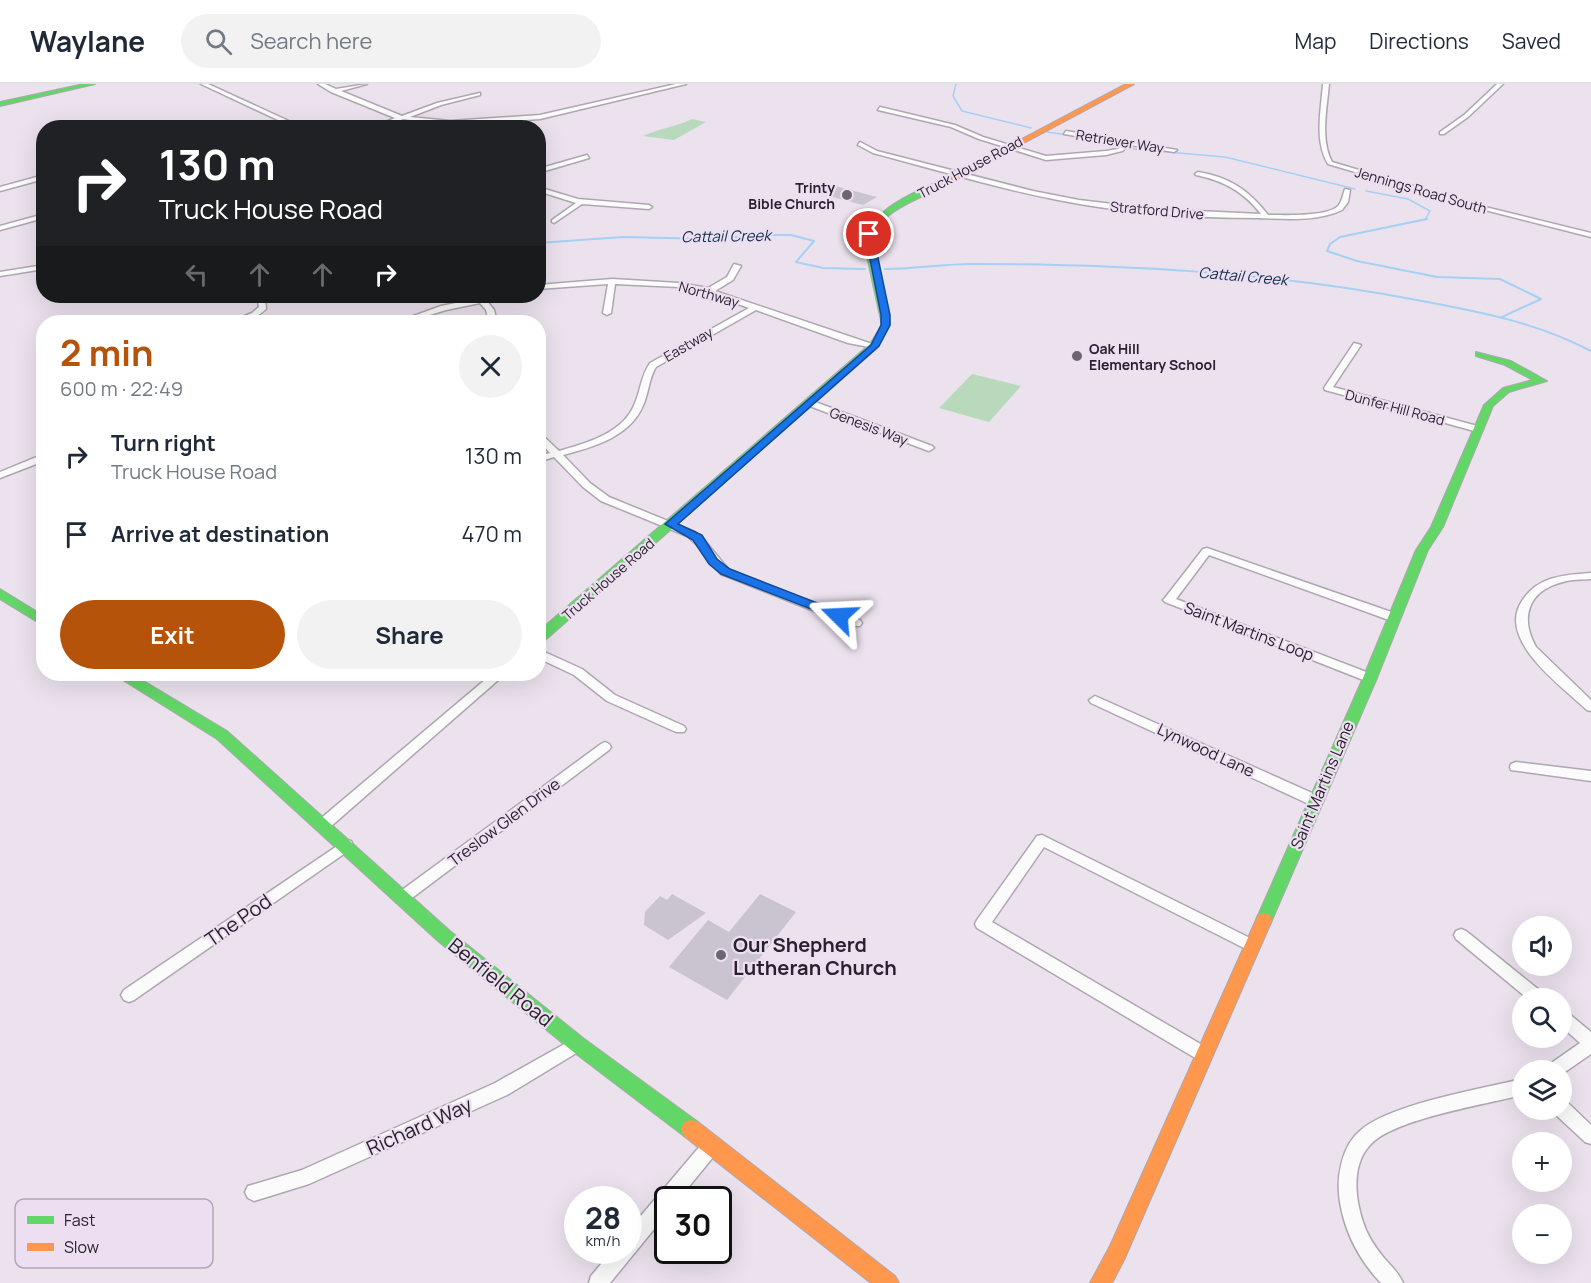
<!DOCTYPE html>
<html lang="en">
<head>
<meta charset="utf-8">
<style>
  :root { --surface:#fff; --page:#f2f2f3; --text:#1f2937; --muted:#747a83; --line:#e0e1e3; --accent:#b45309 }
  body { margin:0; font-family:Manrope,sans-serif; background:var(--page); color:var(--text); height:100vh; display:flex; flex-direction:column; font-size:22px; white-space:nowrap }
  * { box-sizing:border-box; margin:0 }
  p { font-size:20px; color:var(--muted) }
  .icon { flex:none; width:33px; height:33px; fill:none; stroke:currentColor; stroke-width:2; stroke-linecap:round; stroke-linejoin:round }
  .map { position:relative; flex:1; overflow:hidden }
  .side { position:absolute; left:36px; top:231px; width:510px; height:366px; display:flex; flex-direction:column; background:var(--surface); border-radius:24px; box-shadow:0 6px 24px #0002 }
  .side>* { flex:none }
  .banner { position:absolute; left:36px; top:36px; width:510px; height:183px; border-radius:24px; box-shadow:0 6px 24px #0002; background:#202124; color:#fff; overflow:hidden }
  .tools { position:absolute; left:1512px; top:832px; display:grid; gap:12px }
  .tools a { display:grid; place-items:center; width:60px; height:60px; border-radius:50%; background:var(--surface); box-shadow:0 6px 24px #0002; font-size:30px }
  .speed { position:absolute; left:564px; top:1102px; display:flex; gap:12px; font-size:30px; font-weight:700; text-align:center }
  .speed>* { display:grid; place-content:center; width:78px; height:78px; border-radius:50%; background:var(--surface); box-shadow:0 6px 24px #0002; line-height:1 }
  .speed small { font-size:15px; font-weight:400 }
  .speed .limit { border:3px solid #111; border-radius:9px; background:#fff; color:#111 }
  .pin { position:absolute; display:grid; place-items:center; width:51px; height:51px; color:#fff; margin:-26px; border:3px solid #fff; border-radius:50%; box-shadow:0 2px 6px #0007 }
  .me { position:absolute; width:66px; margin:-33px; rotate:291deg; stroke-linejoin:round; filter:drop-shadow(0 0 4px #0008) }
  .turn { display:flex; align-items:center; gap:21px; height:126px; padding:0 24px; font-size:27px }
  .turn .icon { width:78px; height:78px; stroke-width:2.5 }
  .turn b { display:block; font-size:42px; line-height:51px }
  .lanes { display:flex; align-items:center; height:57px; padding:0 24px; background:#0003; justify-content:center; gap:30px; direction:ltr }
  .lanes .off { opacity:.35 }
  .round { display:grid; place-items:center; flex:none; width:63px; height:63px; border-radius:32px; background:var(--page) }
  .headline { display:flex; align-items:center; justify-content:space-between; height:102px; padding:0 24px }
  h1 { font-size:36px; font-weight:700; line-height:45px; color:var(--accent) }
  .button { display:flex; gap:12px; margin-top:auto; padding:12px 24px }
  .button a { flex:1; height:69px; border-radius:36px; background:var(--accent); color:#fff; font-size:24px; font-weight:700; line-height:69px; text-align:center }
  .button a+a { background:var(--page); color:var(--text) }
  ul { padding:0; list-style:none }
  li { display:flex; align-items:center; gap:18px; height:78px; padding:0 24px }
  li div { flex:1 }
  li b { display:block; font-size:22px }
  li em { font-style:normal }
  header { display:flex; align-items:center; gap:36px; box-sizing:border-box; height:84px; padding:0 30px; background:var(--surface); border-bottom:2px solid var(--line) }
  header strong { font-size:28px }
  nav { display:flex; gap:33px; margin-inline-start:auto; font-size:21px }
  .search { width:420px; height:54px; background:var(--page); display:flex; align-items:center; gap:15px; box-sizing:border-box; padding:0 21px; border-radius:33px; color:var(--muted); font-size:22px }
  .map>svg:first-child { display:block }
  .green { fill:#b9d9bd }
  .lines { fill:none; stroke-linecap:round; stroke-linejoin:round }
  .stream-far1 { stroke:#a6d0f4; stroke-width:1.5 }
  .stream { stroke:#a6d0f4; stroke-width:2 }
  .building { fill:#c9c4cf }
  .street-casing { stroke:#aea7b0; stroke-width:3 }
  .fast-casing { stroke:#aea7b0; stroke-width:2 }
  .slow-casing { stroke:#aea7b0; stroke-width:2 }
  .street { fill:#fcfbfc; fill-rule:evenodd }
  .fast { fill:#63d668; fill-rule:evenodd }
  .slow { fill:#ff974d; fill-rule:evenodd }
  .route { fill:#1a73e8; stroke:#114b97; stroke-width:1.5 }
  .poi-dot { fill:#6c666f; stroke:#eddef2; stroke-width:2 }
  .labels { text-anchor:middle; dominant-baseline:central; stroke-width:4.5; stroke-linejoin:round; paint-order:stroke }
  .far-street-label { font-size:14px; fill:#28232a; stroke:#eddef2 }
  .far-poi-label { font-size:14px; font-weight:bold; fill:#28232a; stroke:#eddef2; text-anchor:end }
  .far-water-label { font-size:15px; font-style:italic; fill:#0b3047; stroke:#eddef2 }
  .street-label { font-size:16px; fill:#28232a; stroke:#eddef2 }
  .near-street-label { font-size:20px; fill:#28232a; stroke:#eddef2 }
  .near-poi-label { font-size:20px; font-weight:bold; fill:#28232a; stroke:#eddef2; text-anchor:start }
  .key { fill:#eddef2; stroke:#b2a6b6; stroke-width:1.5 }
  .key-label { font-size:16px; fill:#28232a }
</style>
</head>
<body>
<header>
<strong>Waylane</strong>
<div class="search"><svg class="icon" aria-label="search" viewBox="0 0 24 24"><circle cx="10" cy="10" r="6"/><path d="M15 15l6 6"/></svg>Search here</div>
<nav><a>Map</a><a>Directions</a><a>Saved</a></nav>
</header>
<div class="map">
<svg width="1591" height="1199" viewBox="0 0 1591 1199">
  <rect width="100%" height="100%" fill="#ebe2ee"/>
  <g class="green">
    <path d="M692 35 706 38 674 56 643 52C661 44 675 43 692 35Z"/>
    <polygon points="972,290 1021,302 989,338 939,324"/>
  </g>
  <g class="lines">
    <g class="stream-far1">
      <polyline points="956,0 953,12 962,27 1031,44"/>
      <polyline points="1047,48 1097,55 1114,62"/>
      <polyline points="1133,65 1225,73 1355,105"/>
      <polyline points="1366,107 1408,115 1430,127 1425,136"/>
    </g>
    <g class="stream">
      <polyline points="1427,135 1340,153 1330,160 1327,167 1357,177 1437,193 1500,195 1541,215 1502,233"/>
      <polyline points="538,159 623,153 712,155 758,151 791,151 814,157 796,178 823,184 865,185"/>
      <path d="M885 185C914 185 942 180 971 180 1121 180 1274 188 1422 217 1481 228 1538 239 1591 267"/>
    </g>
  </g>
  <g class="building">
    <polygon points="831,101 877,113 863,121 817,109"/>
    <polygon points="672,810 706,829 668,856 644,841 645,828 660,812 667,816"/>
    <polygon points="760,810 796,828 727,916 669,883 708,836 729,848"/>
  </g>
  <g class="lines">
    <defs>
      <g id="street">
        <polygon points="201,0 208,0 304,44 295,44"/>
        <polygon points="318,0 325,0 336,5 367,0 341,7 402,32 437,19 480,9 480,11 441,21 410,33 450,37 540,31 676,0 686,0 540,35 450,41 403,35 382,44 372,44 395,34 331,8"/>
        <path d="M1323 0H1329C1327 24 1320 56 1332 78L1477 121 1591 149V153L1473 123 1328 80C1314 57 1321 26 1323 0Z"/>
        <polygon points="1497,0 1503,0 1468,33 1444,50 1440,50 1440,48 1464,31"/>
        <polygon points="880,23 955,41 983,53 1046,72 1106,67 1118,65 1124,60 1064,50 1066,47 1177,66 1174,68 1130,61 1122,67 1106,71 1046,76 979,55 951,43 878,26"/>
        <path d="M860 58 877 67 1033 107 1079 116 1155 125 1261 130C1243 107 1224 97 1196 91L1195 90 1198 88C1229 93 1249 106 1268 131 1283 131 1327 133 1338 122 1342 118 1343 110 1345 105L1350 106 1348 118 1342 126C1317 138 1284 135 1257 134 1191 134 1123 129 1058 116 996 104 934 85 873 69L858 61Z"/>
        <polygon points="587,71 589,74 538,89 538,85"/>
        <polygon points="44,91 44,95 0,107 0,103"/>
        <polygon points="538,103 578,115 649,121 652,123 649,125 582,120 554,139 552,138 552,136 576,119 538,107"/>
        <polygon points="44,130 44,134 0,146 0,142"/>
        <path d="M734 180 741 182 733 196 715 207 878 262 874 264 848 259 756 226 656 283C649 294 649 307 644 319 632 352 594 363 563 371L590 399 609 413 695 448 704 456 729 486 860 536 862 539 860 542H852L721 490 697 461 687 452 601 417 583 403 554 373 538 378V372L550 369 538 356V347L559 367C587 359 624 349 635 319 641 305 641 292 650 279L749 224 707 209 679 203 615 200 611 229 607 231 603 229 608 200 538 205V201L612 195 679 199 708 204 727 193Z"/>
        <polygon points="44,181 44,185 0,192 0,188"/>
        <path d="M257 212H265L266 225C256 234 248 238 234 238L235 236 252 229 259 223Z"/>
        <polygon points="475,212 483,213 503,212 503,214 487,217 494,226 497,238 489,238 486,226 480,219 446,226 407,238 397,238 441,222 476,215"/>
        <polygon points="1354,259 1361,261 1333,303 1481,343 1483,345 1478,348 1325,306 1324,304"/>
        <polygon points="810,316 932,362 934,364 929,367 926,366 807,321 806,319"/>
        <polygon points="44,370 44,377 0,394 0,388"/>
        <polygon points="1207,464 1397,530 1399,533 1397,536 1389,536 1209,471 1176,515 1374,591 1376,594 1374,597 1366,597 1165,518 1163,516 1165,514 1203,465"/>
        <path d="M1591 489V495C1582 496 1572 495 1563 498 1529 506 1519 533 1536 563L1591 616V627L1587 626C1562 602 1496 556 1522 517 1538 492 1564 491 1591 489Z"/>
        <polygon points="538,565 582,585 615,611 684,642 686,645 684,648 676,648 607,617 574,591 538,574"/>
        <polygon points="492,590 505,590 329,744 324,745 319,744 317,740 319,736"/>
        <polygon points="1095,612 1321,713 1323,717 1321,721 1311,721 1091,619 1089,616"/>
        <polygon points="605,658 609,660 611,663 609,666 408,817 403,819 398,817 396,813 398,809 601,660"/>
        <polygon points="1516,678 1591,687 1591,697 1511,686 1510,683 1511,680"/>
        <polygon points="1042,751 1256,857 1258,861 1256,865 1251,867 1246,865 1044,763 992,838 1209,965 1211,970 1209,975 1203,977 1197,975 977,844 975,840 977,836 1037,752"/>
        <polygon points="346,756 351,757 353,761 351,765 134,916 129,918 124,916 121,911 124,906"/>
        <polygon points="1461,845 1466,847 1544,910 1547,915 1528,915 1456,855 1454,851 1456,847"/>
        <polygon points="1562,927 1568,929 1591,948 1591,970 1562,990 1562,987 1545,987 1547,982 1580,959 1562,943"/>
        <polygon points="577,953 583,955 585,960 583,965 507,1011 309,1100 254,1117 248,1114 245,1108 248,1102 302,1086 495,999"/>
        <path d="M1522 995V1011C1487 1020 1394 1035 1371 1060 1351 1080 1355 1114 1363 1138 1367 1151 1375 1163 1384 1174 1391 1182 1399 1189 1403 1199H1381C1360 1177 1345 1149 1340 1118 1336 1095 1341 1062 1361 1046 1391 1020 1481 1005 1522 995Z"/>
        <polygon points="1562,1017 1568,1019 1591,1041 1591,1060 1585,1058 1556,1031 1554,1026 1562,1026"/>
        <polygon points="712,1053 718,1055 721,1061 718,1067 678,1116 668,1116 668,1128 610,1199 589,1199 591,1192 612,1167 628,1167 628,1147 706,1055"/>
      </g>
      <g id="fast">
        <polygon points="84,0 95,0 0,22 0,18"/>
        <path d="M947 93 954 95C926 117 869 122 874 168L890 241 877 264 543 558 538 559V548L870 260 882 241 866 168C862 125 916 109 947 93Z"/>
        <polygon points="1476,268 1511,277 1547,297 1509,308 1493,322 1443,443 1428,466 1377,594 1272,836 1270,841 1264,843 1258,841 1256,836 1363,594 1416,466 1431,443 1484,321 1503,304 1533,296 1505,281 1476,272"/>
        <polygon points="0,505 44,532 44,542 0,515"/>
        <polygon points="117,590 132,590 227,647 450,847 583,954 698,1038 701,1045 698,1052 691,1054 684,1052 571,966 438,857 217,655 118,593"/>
      </g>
      <g id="slow">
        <polygon points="1126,0 1134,0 953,97 946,95"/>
        <polygon points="1264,829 1270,831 1272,836 1124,1176 1112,1199 1090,1199 1110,1162 1256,836 1258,831"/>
        <polygon points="691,1036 698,1038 895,1192 899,1199 871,1199 684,1052 681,1045 684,1038"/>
      </g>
    </defs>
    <use href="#street" class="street-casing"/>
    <use href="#fast" class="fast-casing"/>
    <use href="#slow" class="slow-casing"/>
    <use href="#street" class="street"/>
    <use href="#fast" class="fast"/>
    <use href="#slow" class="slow"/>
  </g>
  <polygon class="route" points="869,148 873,150 890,231 890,241 879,262 678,440 702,451 717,475 730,485 843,529 845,532 839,536 721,490 709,480 693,456 665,440 871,261 881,241 881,231 865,150"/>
  <g class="poi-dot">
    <circle cx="847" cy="111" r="6"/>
    <circle cx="1077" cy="272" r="6"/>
    <circle cx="721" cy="871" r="6"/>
  </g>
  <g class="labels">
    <g class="far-street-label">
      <text transform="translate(1120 57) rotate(9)">Retriever Way</text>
      <text transform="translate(970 83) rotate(-28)">Truck House Road</text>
      <text transform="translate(1421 106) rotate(16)">Jennings Road South</text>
      <text transform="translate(1157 126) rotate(5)">Stratford Drive</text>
      <text transform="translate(709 210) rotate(16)">Northway</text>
      <text transform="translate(688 260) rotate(-30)">Eastway</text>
      <text transform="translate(1395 323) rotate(15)">Dunfer Hill Road</text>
      <text transform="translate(869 342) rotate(21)">Genesis Way</text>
      <text transform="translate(608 495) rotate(-41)">Truck House Road</text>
    </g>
    <g class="far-poi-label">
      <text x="835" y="103">Trinty<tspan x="835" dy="16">Bible Church</tspan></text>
      <text x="1089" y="264" text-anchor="start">Oak Hill<tspan x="1089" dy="16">Elementary School</tspan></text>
    </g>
    <g class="far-water-label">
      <text transform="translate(726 152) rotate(-1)">Cattail Creek</text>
      <text transform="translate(1243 192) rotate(5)">Cattail Creek</text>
    </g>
    <g class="street-label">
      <text transform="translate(1249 547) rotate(21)">Saint Martins Loop</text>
      <text transform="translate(1206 666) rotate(25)">Lynwood Lane</text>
      <text transform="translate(1322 701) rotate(-67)">Saint Martins Lane</text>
      <text transform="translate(504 738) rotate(-37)">Treslow Glen Drive</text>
    </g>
    <g class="near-street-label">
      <text transform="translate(238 836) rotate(-35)">The Pod</text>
      <text transform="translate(501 898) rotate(39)">Benfield Road</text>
      <text transform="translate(419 1042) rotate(-24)">Richard Way</text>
    </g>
    <g class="near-poi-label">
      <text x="733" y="860">Our Shepherd<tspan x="733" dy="23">Lutheran Church</tspan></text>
    </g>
  </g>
  <rect x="15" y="1115" width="198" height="69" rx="9" class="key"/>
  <rect x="27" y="1132" width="27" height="8" fill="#63d668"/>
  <rect x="27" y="1159" width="27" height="8" fill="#ff974d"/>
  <g class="key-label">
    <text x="64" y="1142">Fast</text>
    <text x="64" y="1169">Slow</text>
  </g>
</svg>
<div class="tools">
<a><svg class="icon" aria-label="sound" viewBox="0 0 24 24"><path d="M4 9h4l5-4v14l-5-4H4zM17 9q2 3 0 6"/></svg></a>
<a><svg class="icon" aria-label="search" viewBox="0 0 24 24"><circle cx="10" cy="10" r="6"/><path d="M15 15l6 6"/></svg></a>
<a><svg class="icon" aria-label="layers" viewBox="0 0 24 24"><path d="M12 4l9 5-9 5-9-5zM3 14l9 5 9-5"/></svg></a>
<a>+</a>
<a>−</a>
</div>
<div class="speed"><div>28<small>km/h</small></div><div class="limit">30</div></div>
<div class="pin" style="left:869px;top:150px;background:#d93025"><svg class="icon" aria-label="arrive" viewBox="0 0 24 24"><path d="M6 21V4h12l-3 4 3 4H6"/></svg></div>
<svg class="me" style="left:839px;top:532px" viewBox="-20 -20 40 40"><path d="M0-17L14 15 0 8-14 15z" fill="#1a73e8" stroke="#fff" stroke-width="4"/></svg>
<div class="banner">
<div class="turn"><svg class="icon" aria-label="right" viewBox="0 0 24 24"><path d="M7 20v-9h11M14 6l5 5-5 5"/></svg><div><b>130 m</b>Truck House Road</div></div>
<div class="lanes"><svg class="icon off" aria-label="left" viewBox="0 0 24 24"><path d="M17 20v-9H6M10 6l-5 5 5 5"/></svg><svg class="icon off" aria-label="ahead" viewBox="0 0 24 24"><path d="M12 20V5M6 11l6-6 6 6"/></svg><svg class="icon off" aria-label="ahead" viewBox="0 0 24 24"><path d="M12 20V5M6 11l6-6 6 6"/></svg><svg class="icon" aria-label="right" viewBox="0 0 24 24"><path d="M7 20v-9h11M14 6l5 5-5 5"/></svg></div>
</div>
<section class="side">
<div class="headline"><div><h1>2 min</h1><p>600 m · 22:49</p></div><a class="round"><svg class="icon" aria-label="close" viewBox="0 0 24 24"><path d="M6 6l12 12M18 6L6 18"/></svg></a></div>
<ul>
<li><svg class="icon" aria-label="right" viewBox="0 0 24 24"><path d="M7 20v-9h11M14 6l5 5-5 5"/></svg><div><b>Turn right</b><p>Truck House Road</p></div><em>130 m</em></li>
<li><svg class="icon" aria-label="arrive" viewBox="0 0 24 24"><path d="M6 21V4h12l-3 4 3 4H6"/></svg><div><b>Arrive at destination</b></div><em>470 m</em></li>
</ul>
<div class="button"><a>Exit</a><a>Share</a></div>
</section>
</div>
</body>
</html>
